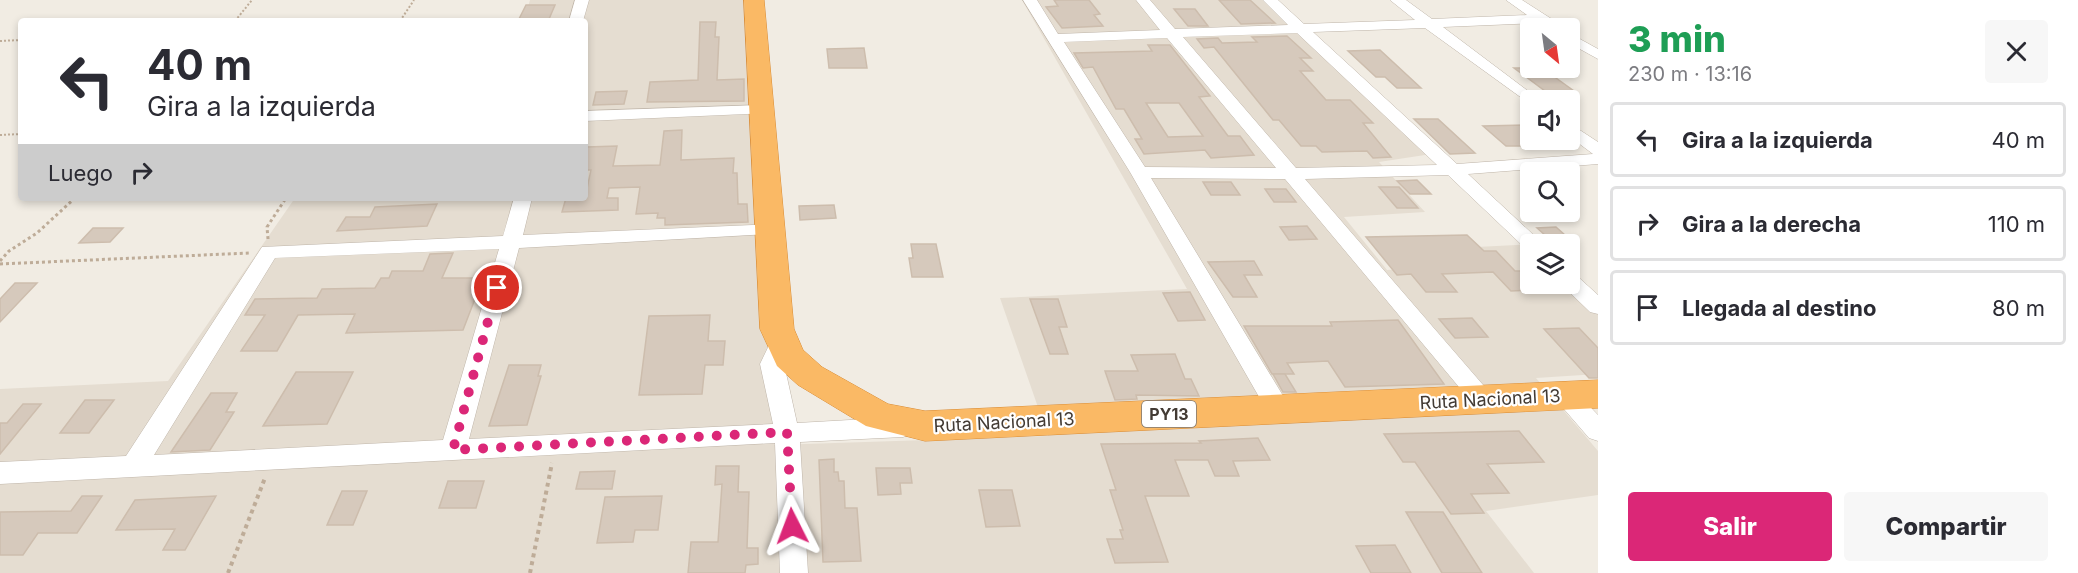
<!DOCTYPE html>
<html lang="es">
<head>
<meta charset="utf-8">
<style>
  :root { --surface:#fff; --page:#f7f7f7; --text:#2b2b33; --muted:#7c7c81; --line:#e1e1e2; --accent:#db2777 }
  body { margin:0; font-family:Inter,sans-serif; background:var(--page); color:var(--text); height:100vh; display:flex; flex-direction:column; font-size:22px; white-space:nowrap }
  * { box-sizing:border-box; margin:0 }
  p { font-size:20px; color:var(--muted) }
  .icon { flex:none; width:33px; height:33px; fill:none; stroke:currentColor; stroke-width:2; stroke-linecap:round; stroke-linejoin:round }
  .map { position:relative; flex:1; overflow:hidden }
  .drawer { display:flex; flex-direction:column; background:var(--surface); width:480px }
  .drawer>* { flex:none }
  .guide { position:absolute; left:18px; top:18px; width:570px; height:183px; border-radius:6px; box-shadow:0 3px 9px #0003; background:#fff; color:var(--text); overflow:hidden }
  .needle { width:39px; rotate:151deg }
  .fabs { position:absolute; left:1520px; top:18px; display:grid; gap:12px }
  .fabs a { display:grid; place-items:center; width:60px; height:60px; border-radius:6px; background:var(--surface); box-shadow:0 3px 9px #0003; font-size:30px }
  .pin { position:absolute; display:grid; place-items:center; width:51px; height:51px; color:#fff; margin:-26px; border:3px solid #fff; border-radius:50%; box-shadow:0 2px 6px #0007 }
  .me { position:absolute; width:66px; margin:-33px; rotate:357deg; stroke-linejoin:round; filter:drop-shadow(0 0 4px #0008) }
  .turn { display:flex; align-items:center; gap:21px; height:126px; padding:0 30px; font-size:27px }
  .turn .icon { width:78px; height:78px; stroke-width:2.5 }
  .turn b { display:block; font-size:42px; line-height:51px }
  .then { display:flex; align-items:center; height:57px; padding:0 30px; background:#0003; gap:12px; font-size:22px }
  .round { display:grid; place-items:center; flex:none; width:63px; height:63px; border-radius:6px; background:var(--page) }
  .headline { display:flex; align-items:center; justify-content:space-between; height:102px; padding:0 30px }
  h1 { font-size:36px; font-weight:800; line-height:45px; color:#1e9e55 }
  .cta { display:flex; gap:12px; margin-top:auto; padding:12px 30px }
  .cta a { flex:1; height:69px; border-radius:6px; background:var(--accent); color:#fff; font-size:24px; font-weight:800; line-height:69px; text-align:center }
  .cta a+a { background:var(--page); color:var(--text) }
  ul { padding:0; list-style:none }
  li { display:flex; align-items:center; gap:18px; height:75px; margin:0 12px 9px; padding:0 18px; border:3px solid var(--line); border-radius:6px }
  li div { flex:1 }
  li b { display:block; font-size:22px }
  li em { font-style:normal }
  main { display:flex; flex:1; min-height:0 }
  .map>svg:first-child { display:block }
  .residential { fill:#e5ddd1 }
  .building { fill:#d6c9bc; stroke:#cdbdad; stroke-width:1.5; fill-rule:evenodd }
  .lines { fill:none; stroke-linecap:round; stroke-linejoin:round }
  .minor-casing { stroke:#bfb5a9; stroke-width:1 }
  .highway-casing { stroke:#d98c35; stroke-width:1 }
  .path-far2 { stroke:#beac98; stroke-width:2; stroke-dasharray:2 2; stroke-linecap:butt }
  .path-far1 { stroke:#beac98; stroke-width:3; stroke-dasharray:3 3; stroke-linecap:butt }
  .path { stroke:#beac98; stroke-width:4; stroke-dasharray:4 4; stroke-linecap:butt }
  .minor { fill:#fff; fill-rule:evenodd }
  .highway { fill:#fab965; fill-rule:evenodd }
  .route { stroke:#db2777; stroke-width:10; stroke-dasharray:0 18 }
  .labels { text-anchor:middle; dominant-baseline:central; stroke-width:4.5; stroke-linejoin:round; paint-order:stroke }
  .shield { fill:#fff; stroke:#7b7671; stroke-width:1.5 }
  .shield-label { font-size:16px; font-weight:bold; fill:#433b34 }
  .street-label { font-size:18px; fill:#433b34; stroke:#fff }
</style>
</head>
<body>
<main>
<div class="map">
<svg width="1598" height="573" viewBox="0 0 1598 573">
  <rect width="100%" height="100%" fill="#f1ece3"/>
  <polygon class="residential" points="530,0 749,0 774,445 1048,436 1000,298 1187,289 1022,0 1270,0 1438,153 1379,162 1425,212 1344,217 1387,270 1453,266 1437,249 1534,244 1530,244 1530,284 1569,284 1598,299 1598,374 1536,378 1598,451 1598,495 1486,511 1534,573 0,573 0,389 168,381 295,198 585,198 585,21 524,21"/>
  <g class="building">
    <polygon points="1054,0 1089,0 1100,14 1094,15 1103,26 1062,28 1046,7 1058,6"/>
    <polygon points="1219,0 1250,0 1275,23 1241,24"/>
    <polygon points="526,5 555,5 549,19 519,19"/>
    <polygon points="1174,9 1195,9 1208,26 1188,26"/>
    <polygon points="700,22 716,22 715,37 719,37 717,80 744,79 744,101 647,102 650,82 698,80"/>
    <polygon points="1287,36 1311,58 1300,58 1313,71 1300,71 1326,100 1350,100 1373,123 1363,123 1391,157 1373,158 1367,151 1322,152 1316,146 1301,146 1279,120 1273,120 1214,47 1204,48 1197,39 1218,38 1222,43 1257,42 1252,37"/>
    <path d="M1148 45H1170L1210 96 1199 97 1228 136H1240L1254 155 1211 158 1205 150 1144 154 1135 139H1142L1124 109H1116L1093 67 1083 68 1074 53 1152 51ZM1146 103H1179L1203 136 1168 137Z"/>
    <polygon points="864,48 867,68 829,68 827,49"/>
    <polygon points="1380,50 1421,88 1397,88 1385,77 1376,77 1348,51"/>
    <polygon points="1514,68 1542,68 1574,91 1545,91"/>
    <polygon points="627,91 624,104 593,105 596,92"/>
    <polygon points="1414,119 1438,119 1475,153 1450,154"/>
    <polygon points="1530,125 1530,146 1506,146 1483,126"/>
    <polygon points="682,130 681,160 734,158 733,173 737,173 738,204 747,204 748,222 665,225 665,218 657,218 658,213 636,214 640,187 609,188 607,198 618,198 618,210 562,212 566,198 585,198 591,170 585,170 587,147 617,146 613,166 660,165 664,131"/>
    <polygon points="1417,180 1431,194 1410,194 1397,181"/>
    <polygon points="1203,182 1231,182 1240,195 1211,195"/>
    <polygon points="1379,187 1399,187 1418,208 1397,208"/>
    <polygon points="1265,189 1286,189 1296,202 1274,202"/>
    <polygon points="437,204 427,226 337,231 346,217 370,217 375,207"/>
    <polygon points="834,205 836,218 800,220 799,206"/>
    <polygon points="1307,226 1317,239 1289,240 1280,227"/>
    <polygon points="1556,227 1575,244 1555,244 1537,228"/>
    <polygon points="93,228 123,228 110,242 79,243"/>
    <polygon points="1467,235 1484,251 1496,251 1515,271 1530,271 1530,290 1511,291 1493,272 1442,274 1457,292 1426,292 1411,274 1397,275 1366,237"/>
    <polygon points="911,244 936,244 943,277 912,277 909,258 913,258"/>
    <polygon points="453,253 442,278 483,278 463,330 346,333 355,314 298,315 277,351 241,351 265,315 245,315 255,299 317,298 322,289 375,288 381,278 389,278 392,271 423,271 430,254"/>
    <polygon points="1254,261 1262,275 1244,275 1257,297 1233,297 1208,262"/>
    <polygon points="15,283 37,283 0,322 0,299"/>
    <polygon points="1190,292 1205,320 1178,321 1163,293"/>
    <polygon points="1030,299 1058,299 1067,327 1059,327 1068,354 1050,354"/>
    <polygon points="710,315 708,341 725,341 723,365 705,365 702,394 639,395 649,316"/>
    <polygon points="1472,318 1488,337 1455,338 1439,319"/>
    <polygon points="1398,320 1444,384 1345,387 1328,361 1287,363 1294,374 1272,374 1244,326 1332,326 1330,322"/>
    <polygon points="1579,328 1598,348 1598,378 1589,378 1544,329"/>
    <polygon points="1175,354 1185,379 1191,379 1199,396 1136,395 1137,399 1115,400 1105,371 1138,371 1131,355"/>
    <polygon points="509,365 541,365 538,376 541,376 527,425 489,426"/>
    <polygon points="296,372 353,372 327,424 263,426"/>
    <polygon points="1273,374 1285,374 1296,392 1283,392"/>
    <polygon points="211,393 237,393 226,412 234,412 210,450 171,452"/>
    <polygon points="85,400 114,400 89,433 60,433"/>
    <polygon points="23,404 41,404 0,454 0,423 7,423"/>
    <polygon points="1519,431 1544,462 1487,464 1509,493 1471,494 1484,513 1451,514 1415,462 1403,462 1384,434"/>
    <polygon points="1258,438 1270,460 1233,461 1239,476 1215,476 1208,460 1175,460 1189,496 1145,496 1168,562 1115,563 1107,539 1123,539 1120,530 1123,530 1110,490 1116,490 1101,444 1201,443 1199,441"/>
    <polygon points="834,459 834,472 838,472 839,481 844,481 845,508 857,508 861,561 823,562 819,460"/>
    <polygon points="716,466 739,466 738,492 749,492 747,548 758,548 758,564 746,565 745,573 688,573 691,542 718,542 722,484 715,485"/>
    <polygon points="876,468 910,468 912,483 900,483 901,494 878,495"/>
    <polygon points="615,471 612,489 576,489 580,472"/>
    <polygon points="448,481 484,481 476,508 439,508"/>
    <polygon points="979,490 1012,490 1020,526 986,527"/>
    <polygon points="342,491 367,491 353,525 327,525"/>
    <polygon points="82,496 102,496 77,533 38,533 23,555 0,555 0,512 71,511"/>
    <polygon points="216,496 185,550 163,550 175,529 116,530 135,500"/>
    <polygon points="662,496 658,530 635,530 633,542 597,543 605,497"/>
    <polygon points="1406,512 1443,512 1482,573 1442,573"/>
    <polygon points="1395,545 1411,573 1371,573 1356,546"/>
  </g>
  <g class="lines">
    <defs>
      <g id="minor">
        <polygon points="575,0 589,0 583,21 569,21"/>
        <path d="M1023 0H1037L1058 34 1160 30 1136 0H1150L1175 29 1288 25 1263 0H1278L1304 24 1415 20 1390 0H1406L1432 19 1527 15 1506 0H1522L1561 25 1563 28H1547L1539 23 1443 27 1540 100H1530V104L1425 28 1313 32 1457 164 1593 154 1569 136V123L1598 142V164L1468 174 1539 240 1542 244H1530V250L1525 248 1448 175 1305 179 1490 393 1494 399 1490 405 1482 408 1474 405 1285 179 1151 178 1291 409 1288 416 1279 418 1270 416 1130 172ZM1297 33 1437 165 1296 168 1183 37ZM1167 38 1276 168 1145 167 1064 42Z"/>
        <polygon points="1569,33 1598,49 1598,59 1569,43"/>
        <polygon points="761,105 769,110 767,113 585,121 585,111"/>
        <path d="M514 198H532L523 235 777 224 780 228 777 232 770 234 519 248 469 439 773 424 760 364 774 335 782 333 790 335 793 341 784 364 797 423 903 417 912 420 915 427 912 434 903 437 800 442 808 573H780L775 443 0 484V462L126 456 262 247 503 236ZM499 249 443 440 154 455 275 258Z"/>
        <polygon points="1569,273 1576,275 1598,295 1598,314 1590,312 1562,285 1569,284"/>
        <polygon points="1565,386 1573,389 1598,415 1598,441 1589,438 1557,401 1553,395 1557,389"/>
      </g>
      <polygon id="highway" points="744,0 764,0 794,329 803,350 822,367 888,404 925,411 1598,380 1598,408 925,441 866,426 798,385 777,366 760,329"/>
    </defs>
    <use href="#minor" class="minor-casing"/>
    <use href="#highway" class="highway-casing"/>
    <g class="path-far2">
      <polyline points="235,21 252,0"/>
      <polyline points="400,21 414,0"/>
      <polyline points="0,41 21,40"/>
      <polyline points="0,135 21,134"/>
    </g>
    <g class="path-far1">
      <polyline points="268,239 267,227 286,198"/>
      <polyline points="0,261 9,251 37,233 75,198"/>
      <polyline points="0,264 249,253"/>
    </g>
    <g class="path">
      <polyline points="228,573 265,478"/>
      <polyline points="530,573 552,463"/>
    </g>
    <use href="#minor" class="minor"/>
    <use href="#highway" class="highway"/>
  </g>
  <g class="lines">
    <polyline class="route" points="497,288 453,450 787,432 792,526"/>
  </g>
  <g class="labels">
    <rect class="shield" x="1142" y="401" width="54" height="26" rx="4.5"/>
    <g class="shield-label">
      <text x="1169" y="414">PY13</text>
    </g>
    <g class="street-label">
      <text transform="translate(1490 399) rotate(-3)">Ruta Nacional 13</text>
      <text transform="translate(1004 422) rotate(-3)">Ruta Nacional 13</text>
    </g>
  </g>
</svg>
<div class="fabs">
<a><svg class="needle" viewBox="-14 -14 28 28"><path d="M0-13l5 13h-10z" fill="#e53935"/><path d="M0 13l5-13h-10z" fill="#7c7c81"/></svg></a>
<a><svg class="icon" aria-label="sound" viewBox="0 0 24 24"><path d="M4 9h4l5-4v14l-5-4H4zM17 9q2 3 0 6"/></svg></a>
<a><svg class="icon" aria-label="search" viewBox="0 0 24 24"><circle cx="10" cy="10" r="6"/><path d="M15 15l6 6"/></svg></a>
<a><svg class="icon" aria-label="layers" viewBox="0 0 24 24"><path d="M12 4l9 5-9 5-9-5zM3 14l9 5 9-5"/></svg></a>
</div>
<div class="pin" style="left:497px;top:288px;background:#d93025"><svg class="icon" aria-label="arrive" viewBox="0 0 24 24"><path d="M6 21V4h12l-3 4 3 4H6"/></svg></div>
<svg class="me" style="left:792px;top:526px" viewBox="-20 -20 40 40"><path d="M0-17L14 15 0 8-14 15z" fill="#db2777" stroke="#fff" stroke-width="4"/></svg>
<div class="guide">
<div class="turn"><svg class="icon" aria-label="left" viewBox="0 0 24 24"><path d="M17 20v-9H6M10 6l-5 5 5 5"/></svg><div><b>40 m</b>Gira a la izquierda</div></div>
<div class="then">Luego<svg class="icon" aria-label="right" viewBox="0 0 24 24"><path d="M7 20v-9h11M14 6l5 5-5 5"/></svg></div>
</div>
</div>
<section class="drawer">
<div class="headline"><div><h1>3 min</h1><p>230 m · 13:16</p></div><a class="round"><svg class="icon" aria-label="close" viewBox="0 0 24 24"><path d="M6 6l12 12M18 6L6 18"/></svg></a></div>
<ul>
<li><svg class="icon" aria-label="left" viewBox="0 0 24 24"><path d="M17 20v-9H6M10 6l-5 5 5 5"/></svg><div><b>Gira a la izquierda</b></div><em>40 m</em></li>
<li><svg class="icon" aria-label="right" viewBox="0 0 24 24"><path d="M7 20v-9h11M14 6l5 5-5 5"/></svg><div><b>Gira a la derecha</b></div><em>110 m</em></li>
<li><svg class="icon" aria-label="arrive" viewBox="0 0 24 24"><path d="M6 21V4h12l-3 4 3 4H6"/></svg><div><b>Llegada al destino</b></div><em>80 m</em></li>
</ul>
<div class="cta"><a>Salir</a><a>Compartir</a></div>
</section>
</main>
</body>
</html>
